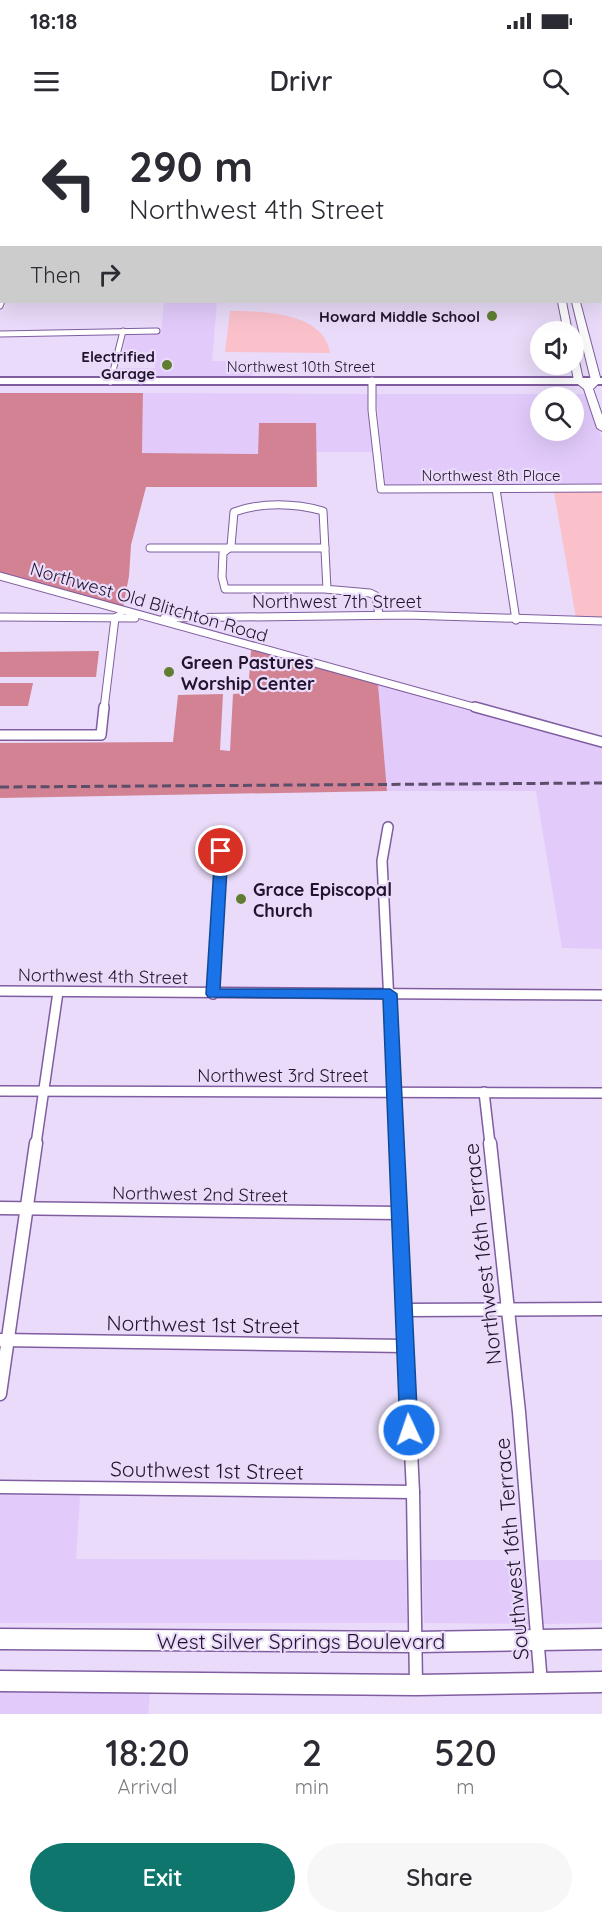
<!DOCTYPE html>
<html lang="en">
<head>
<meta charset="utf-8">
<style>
  :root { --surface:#fff; --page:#f7f7f7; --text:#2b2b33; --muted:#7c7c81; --accent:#0f766e }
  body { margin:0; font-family:Quicksand,sans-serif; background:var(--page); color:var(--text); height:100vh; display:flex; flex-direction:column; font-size:22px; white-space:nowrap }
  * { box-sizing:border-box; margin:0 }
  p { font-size:20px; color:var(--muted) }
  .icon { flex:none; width:33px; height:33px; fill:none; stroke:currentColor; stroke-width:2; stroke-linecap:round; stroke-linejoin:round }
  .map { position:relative; height:1594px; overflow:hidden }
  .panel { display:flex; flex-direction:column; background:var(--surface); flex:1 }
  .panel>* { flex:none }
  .top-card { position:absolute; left:0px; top:0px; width:603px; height:183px; box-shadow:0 6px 24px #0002; background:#fff; color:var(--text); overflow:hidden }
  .fabs { position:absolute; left:530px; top:201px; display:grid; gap:12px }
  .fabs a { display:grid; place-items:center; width:54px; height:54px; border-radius:50%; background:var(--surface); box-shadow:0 6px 24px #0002; font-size:30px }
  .pin { position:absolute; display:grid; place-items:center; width:51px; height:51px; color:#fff; margin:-26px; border:3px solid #fff; border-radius:50%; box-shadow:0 2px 6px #0007 }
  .me { position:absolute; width:66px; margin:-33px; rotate:357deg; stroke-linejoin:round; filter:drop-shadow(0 0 4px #0008) }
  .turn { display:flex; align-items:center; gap:21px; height:126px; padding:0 30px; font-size:27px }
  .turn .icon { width:78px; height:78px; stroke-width:2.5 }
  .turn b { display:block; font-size:42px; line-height:51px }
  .then { display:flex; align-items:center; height:57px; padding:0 30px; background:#0003; gap:12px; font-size:22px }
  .eta { display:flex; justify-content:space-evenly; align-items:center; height:102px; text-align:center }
  .eta b { font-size:36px; font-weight:600; line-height:42px }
  .cta { display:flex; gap:12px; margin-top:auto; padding:12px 30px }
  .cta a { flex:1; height:69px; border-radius:36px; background:var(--accent); color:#fff; font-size:24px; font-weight:600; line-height:69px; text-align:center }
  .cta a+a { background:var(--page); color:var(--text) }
  .status { display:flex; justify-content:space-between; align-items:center; height:42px; padding:0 30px; background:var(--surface); direction:ltr }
  .status svg { height:16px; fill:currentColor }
  header { display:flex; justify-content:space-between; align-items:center; height:78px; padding:0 30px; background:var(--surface); font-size:27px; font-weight:600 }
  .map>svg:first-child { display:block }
  .built { fill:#e2cbfb; fill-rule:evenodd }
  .green { fill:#fac1cb }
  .forest { fill:#d28293 }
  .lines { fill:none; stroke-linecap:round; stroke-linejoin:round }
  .street-far3-casing { stroke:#7f5da0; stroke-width:7 }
  .street-far2-casing { stroke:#7f5da0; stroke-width:9 }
  .street-far1-casing { stroke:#7f5da0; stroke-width:12 }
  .street-casing { stroke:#7f5da0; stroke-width:15 }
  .secondary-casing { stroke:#7f5da0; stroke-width:2 }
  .primary-casing { stroke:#7f5da0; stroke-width:3 }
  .highway-casing { stroke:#7f5da0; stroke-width:4 }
  .street-far3 { stroke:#fff; stroke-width:5 }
  .street-far2 { stroke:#fff; stroke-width:7 }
  .street-far1 { stroke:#fff; stroke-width:9 }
  .street { stroke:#fff; stroke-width:12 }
  .secondary { fill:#fff; fill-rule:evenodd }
  .primary { fill:#fff; fill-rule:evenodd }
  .highway { fill:#fff; fill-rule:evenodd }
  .rail { stroke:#5c4e6a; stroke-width:3; stroke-dasharray:9 4.5; stroke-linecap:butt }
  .route { fill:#1a73e8; stroke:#114b97; stroke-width:1.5 }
  .poi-dot { fill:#617d31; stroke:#e9dbf9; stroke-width:2 }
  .labels { text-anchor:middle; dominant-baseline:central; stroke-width:4.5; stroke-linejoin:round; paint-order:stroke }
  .far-poi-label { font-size:15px; font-weight:bold; fill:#22142f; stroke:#e9dbf9; text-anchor:end }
  .far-street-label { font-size:15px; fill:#22142f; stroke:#e9dbf9 }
  .street-label { font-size:18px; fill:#22142f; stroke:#e9dbf9 }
  .poi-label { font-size:18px; font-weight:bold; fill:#22142f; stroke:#e9dbf9; text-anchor:start }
  .near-street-label { font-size:21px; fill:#22142f; stroke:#e9dbf9 }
</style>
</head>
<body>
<div class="status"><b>18:18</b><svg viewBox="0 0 49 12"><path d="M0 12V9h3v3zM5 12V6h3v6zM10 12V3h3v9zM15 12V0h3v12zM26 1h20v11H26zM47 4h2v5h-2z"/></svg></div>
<header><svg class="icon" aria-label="menu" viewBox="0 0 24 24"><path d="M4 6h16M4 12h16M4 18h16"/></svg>Drivr<svg class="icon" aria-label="search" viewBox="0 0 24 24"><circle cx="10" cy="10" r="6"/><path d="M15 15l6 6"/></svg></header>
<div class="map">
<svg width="602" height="1594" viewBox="0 0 602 1594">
  <rect width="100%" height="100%" fill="#e9dbf9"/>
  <g class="built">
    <polygon points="164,182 217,182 212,241 253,242 252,257 117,257 119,248 155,248 155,241 121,241 126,213 161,213"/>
    <polygon points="143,273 368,274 373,332 316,332 315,303 259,303 258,334 142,333"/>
    <path d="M376 274H586L602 319V366H385ZM540 278H573V310H540Z"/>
    <polygon points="378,564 602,625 602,829 562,828 536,671 387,671"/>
    <polygon points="0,1375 80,1376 76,1439 406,1440 407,1503 0,1503"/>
    <polygon points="422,1440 523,1440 528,1504 424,1503"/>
    <polygon points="539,1440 602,1440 602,1503 544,1504"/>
    <polygon points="0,1570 150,1572 148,1594 0,1594"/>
  </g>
  <g class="green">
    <path d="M230 191C262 191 324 192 330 233L225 232Z"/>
    <polygon points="554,372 602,372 602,498 576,498"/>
  </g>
  <g class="forest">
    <polygon points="0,273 143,273 142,333 258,334 259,303 316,303 317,367 146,367 131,425 129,456 123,488 0,453"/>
    <polygon points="251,530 378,564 387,671 0,678 0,623 173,622 178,575 223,574 220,630 230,631 233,574 248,573"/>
    <polygon points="99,531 96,557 0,557 0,532"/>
    <polygon points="0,563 33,563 28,586 0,586"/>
  </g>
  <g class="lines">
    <defs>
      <g id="street-far3">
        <polyline points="0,82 2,78"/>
        <polyline points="0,186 2,181"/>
        <polyline points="0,214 157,211"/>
        <polyline points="112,255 123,211"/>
      </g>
      <g id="street-far2">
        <polyline points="110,261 113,254"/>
        <polyline points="372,261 372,290 381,369 602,368"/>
        <polyline points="496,369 516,500"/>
        <polyline points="150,428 325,428"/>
        <polyline points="0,456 481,589"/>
        <path d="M327 469 323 391C295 383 261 382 234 392L231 426 223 433 222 457 225 469H324L370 473 376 476 379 495"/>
        <polyline points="0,497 135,498"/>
        <polyline points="164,498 407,495 602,501"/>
        <polyline points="104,589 115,498 120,495"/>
      </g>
      <g id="street-far1">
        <polyline points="475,587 602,622"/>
        <polyline points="0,615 101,615 104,587"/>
        <polyline points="388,707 382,741 396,1024"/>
        <polyline points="0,871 602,875"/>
        <polyline points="213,874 221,731"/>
        <polyline points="0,971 602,973"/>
        <polyline points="484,972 490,1024"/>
        <polyline points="36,1024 58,872"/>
      </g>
      <g id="street">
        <polyline points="396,1023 413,1372 416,1565"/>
        <polyline points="490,1023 519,1292 541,1564"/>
        <polyline points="0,1088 399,1093"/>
        <polyline points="404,1190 602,1189"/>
        <polyline points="0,1220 405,1226"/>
        <polyline points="0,1274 36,1023"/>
        <polyline points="0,1367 413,1372"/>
      </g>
      <g id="secondary">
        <rect x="515" y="0" width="6" height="2"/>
        <polygon points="525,0 531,0 532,2 525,2"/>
        <polygon points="558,182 566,182 572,212 564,212"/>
        <polygon points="572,182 580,182 601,261 593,269 602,295 602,311 597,308 584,269 574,261 571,244 573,244 573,229 577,232 583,260 588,263 591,260"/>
      </g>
      <g id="primary">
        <polygon points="0,1509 416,1512 602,1509 602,1529 416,1532 0,1529"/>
        <polygon points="0,1551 416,1555 602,1552 602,1572 416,1575 0,1571"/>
      </g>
      <rect id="highway" x="0" y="258" width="602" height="6"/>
    </defs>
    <use href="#street-far3" class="street-far3-casing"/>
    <use href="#street-far2" class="street-far2-casing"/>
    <use href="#street-far1" class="street-far1-casing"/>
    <use href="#street" class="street-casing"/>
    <use href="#secondary" class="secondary-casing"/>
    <use href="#primary" class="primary-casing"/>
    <use href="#highway" class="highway-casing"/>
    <use href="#street-far3" class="street-far3"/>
    <use href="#street-far2" class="street-far2"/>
    <use href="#street-far1" class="street-far1"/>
    <use href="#street" class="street"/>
    <use href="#secondary" class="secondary"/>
    <use href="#primary" class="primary"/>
    <use href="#highway" class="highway"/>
    <polyline class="rail" points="0,667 602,663"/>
  </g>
  <polygon class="route" points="221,727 228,731 220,869 390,869 397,874 418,1310 416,1315 409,1317 403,1315 400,1310 383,879 208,877 206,874 215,731"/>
  <g class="poi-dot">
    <circle cx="492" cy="196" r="6"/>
    <circle cx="167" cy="245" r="6"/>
    <circle cx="169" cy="552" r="6"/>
    <circle cx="241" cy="779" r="6"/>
  </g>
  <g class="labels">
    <g class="far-poi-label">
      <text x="480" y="196">Howard Middle School</text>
      <text x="155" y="236">Electrified<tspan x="155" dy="17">Garage</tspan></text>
    </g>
    <g class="far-street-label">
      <text x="301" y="246">Northwest 10th Street</text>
      <text x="491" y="355">Northwest 8th Place</text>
    </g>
    <g class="street-label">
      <text x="337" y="481">Northwest 7th Street</text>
      <text transform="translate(149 482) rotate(16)">Northwest Old Blitchton Road</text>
      <text transform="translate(103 856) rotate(1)">Northwest 4th Street</text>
      <text x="283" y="955">Northwest 3rd Street</text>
      <text transform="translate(200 1074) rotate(1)">Northwest 2nd Street</text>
    </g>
    <g class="poi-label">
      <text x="181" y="542">Green Pastures<tspan x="181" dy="21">Worship Center</tspan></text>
      <text x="253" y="769">Grace Episcopal<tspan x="253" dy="21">Church</tspan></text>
    </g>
    <g class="near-street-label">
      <text transform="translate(482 1134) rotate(-96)">Northwest 16th Terrace</text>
      <text transform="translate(203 1204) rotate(1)">Northwest 1st Street</text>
      <text transform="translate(207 1350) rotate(1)">Southwest 1st Street</text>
      <text transform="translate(511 1429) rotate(-95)">Southwest 16th Terrace</text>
      <text x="301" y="1521">West Silver Springs Boulevard</text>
    </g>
  </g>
</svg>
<div class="fabs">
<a><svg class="icon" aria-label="sound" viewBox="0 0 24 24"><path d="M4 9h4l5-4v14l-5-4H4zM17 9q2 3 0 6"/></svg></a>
<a><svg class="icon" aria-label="search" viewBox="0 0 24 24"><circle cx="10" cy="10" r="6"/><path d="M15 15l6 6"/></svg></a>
</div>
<div class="pin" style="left:221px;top:731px;background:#d93025"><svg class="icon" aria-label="arrive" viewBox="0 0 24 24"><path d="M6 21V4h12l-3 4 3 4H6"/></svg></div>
<svg class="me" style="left:409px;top:1310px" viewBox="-20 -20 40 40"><circle r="17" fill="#1a73e8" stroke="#fff" stroke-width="3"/><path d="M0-11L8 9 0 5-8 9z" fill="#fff"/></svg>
<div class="top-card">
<div class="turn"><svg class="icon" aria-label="left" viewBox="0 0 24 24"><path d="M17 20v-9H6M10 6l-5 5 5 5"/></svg><div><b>290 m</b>Northwest 4th Street</div></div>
<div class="then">Then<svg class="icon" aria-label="right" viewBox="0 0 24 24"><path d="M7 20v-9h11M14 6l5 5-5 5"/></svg></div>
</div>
</div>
<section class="panel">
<div class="eta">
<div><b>18:20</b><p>Arrival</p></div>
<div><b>2</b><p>min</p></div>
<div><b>520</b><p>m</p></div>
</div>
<div class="cta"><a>Exit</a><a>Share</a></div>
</section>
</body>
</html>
